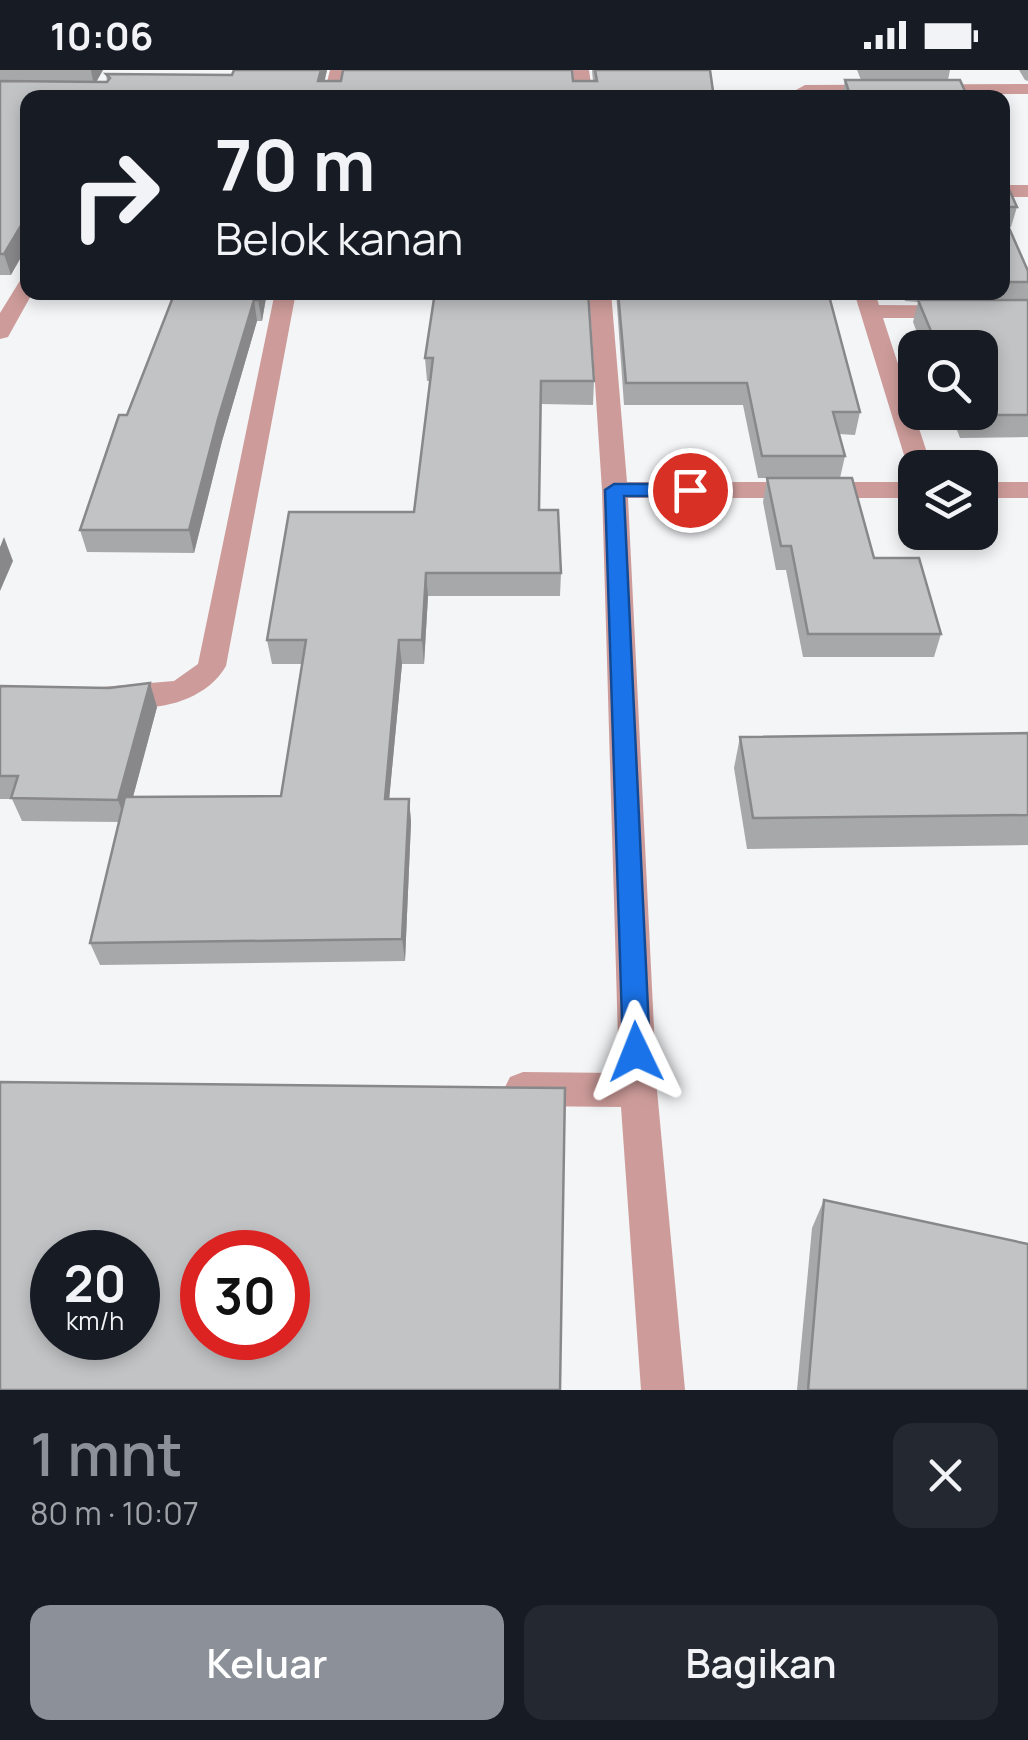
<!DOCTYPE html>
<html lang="id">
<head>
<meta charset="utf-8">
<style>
  :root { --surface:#171b24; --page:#242831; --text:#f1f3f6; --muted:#9ea1a6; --accent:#8c9099 }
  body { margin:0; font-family:Manrope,sans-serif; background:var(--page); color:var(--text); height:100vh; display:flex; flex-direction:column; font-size:38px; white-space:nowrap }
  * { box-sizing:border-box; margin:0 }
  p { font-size:32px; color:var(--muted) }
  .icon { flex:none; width:55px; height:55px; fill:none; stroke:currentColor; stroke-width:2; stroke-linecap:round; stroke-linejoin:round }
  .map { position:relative; height:1320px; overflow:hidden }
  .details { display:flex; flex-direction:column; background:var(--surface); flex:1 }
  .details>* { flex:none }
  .hud { position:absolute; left:20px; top:20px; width:990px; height:210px; border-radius:20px; box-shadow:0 5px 15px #0003; background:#171b24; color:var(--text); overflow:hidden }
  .tools { position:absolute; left:898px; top:260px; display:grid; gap:20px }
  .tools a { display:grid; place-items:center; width:100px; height:100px; border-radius:20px; background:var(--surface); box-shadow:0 5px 15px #0003; font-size:50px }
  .speed { position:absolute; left:30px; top:1160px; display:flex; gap:20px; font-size:50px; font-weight:700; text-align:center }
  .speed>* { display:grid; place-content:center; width:130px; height:130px; border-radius:50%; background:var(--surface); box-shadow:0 5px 15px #0003; line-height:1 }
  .speed small { font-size:25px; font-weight:400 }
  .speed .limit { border:15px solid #d22; background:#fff; color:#111 }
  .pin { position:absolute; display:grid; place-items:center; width:85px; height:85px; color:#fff; margin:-42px; border:5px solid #fff; border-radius:50%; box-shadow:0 2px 10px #0007 }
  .me { position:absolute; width:110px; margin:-55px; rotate:358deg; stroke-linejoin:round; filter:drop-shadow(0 0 8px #0008) }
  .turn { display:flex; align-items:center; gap:35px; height:210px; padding:0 30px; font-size:45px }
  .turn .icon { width:130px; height:130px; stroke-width:2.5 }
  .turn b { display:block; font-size:70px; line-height:85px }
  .round { display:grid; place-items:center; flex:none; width:105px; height:105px; border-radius:20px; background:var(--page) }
  .headline { display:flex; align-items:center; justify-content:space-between; height:170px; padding:0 30px }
  h1 { font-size:60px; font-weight:600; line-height:75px; color:var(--accent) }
  .primary-button { display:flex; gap:20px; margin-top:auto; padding:20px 30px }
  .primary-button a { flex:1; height:115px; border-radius:20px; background:var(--accent); color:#fff; font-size:40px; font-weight:600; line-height:115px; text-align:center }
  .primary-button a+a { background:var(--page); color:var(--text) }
  .status { display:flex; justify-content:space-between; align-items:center; height:70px; padding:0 50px; background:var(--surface); direction:ltr }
  .status svg { height:28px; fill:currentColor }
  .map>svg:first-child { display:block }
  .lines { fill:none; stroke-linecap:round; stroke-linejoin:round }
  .minor { fill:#cd9c9a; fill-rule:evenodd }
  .wall { fill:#a7a8a9 }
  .shaded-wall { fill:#88888a }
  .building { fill:#c2c3c5; stroke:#88888a; stroke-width:2.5; fill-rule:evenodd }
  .route { fill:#1a73e8; stroke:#114b97; stroke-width:2.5 }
</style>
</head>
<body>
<div class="status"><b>10:06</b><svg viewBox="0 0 49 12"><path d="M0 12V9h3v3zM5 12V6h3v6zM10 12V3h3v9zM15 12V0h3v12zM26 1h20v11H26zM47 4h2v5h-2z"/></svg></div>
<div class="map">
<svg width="1028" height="1320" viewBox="0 0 1028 1320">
  <rect width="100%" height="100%" fill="#f4f5f7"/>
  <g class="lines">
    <g class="minor">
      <polygon points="330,0 346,0 340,28 323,28"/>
      <polygon points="573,0 589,0 593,28 575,28"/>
      <polygon points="1028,14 1028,24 805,25 796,20 805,15"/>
      <rect x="1002" y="115" width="26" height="12"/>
      <polygon points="28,207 28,222 33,222 8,267 0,269 0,243 21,209"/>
      <path d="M275 222H296L226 596C203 636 143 645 102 633L97 625 102 617 174 611 198 594Z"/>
      <polygon points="589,222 611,222 627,412 915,412 915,428 628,428 657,1020 685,1320 641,1320 621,1037 523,1036 510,1031 504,1019 510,1007 523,1002 619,1003 602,420"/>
      <polygon points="854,222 875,222 879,235 1028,236 1028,248 883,248 932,398 915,398 915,404 908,398"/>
      <rect x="980" y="412" width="48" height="16"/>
    </g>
  </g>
  <g class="wall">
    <polygon points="0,0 103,0 96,12 107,12 106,4 232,5 234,0 327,0 324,11 593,11 592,0 710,0 714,28 28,28 11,205 0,205"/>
    <polygon points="857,0 950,0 948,10 968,28 842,28 845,10 861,10"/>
    <polygon points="1019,0 1028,0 1028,11 1025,10"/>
    <polygon points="1002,104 1017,137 1011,157 1009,157 1028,201 1028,367 960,368 950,342 980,342 980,278 923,278 913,252 918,232 905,231 901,222 1002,222"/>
    <polygon points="173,222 267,222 262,251 257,251 222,371 194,483 87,482 80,460 127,345 173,226"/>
    <polygon points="435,222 594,311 593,335 541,334 539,440 561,503 560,526 428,526 424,594 402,594 389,729 409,729 411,752 405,891 100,895 90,873 119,752 22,751 12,729 0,729 0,616 157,637 133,727 281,726 302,594 272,594 267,570 414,442 430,311 427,311 425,288"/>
    <polygon points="616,222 828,222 860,342 855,365 839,364 845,386 840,408 874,488 941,564 934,587 803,587 786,500 776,500 763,432 767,408 758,408 743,335 624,335"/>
    <polygon points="1028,663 1028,775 747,779 734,698 740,667"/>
    <polygon points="824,1130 1028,1320 797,1320 812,1158"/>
  </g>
  <g class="shaded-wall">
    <polygon points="91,0 103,0 94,16"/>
    <polygon points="321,0 327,0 321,28 318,11"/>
    <polygon points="28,144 28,175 11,205 4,184"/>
    <polygon points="260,222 267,222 262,251 258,230"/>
    <polygon points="254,230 257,251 222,371 194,483 189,460 218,349"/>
    <polygon points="4,467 13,491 0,521 0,477"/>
    <polygon points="426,503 428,526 424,594 422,570"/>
    <polygon points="399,570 402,594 387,752 385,729"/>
    <polygon points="150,613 157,637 126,753 118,730"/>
    <polygon points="409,729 411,752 405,891 402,869"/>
  </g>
  <g class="building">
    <polygon points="234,0 321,0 318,11 341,11 343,0 572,0 573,11 597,11 595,0 710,0 714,28 28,28 28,144 4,184 0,184 0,11 107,12 110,8 106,4 232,5"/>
    <polygon points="845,10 960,10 968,28 851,28"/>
    <polygon points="1002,104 1017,137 1002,137"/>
    <polygon points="1002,142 1028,201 1028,212 1002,212"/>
    <polygon points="175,222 260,222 258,230 254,230 218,349 189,460 80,460 119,345 127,345"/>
    <polygon points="435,222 588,222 594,311 541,311 539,440 558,440 561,503 426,503 422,570 399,570 385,729 409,729 402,869 90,873 125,727 281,726 306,570 267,570 289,442 414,442 433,288 425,288"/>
    <polygon points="618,222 828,222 860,342 833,342 845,386 762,386 747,313 626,313"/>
    <polygon points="918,230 1028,230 1028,345 967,345 965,342 980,342 980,278 938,278"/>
    <polygon points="767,408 852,408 874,488 919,488 941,564 808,564 791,476 781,476"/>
    <polygon points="150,613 118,730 11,728 18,706 0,706 0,616 109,618"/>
    <polygon points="1028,663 1028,745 753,748 740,667"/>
    <path d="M0 1012 565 1018 560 1320H0ZM52 1182H138V1268H52ZM202 1182H288V1268H202Z"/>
    <polygon points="824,1130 1028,1174 1028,1320 808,1320"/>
  </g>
  <polygon class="route" points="614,414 690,414 699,420 690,426 624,426 650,982 646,991 636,995 627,991 623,982 605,420"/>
</svg>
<div class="tools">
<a><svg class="icon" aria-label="search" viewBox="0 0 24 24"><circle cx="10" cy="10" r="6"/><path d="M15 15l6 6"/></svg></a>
<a><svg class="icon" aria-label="layers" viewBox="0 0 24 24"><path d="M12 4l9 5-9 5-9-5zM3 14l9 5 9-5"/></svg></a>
</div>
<div class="speed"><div>20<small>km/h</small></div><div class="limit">30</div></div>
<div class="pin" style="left:690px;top:420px;background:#d93025"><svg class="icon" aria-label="arrive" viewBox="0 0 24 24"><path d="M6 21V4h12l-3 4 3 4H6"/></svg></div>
<svg class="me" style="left:636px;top:982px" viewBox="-20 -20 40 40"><path d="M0-17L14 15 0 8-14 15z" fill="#1a73e8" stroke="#fff" stroke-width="4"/></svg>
<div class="hud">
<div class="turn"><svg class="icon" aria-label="right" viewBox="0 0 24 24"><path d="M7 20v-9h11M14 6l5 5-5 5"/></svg><div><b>70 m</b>Belok kanan</div></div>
</div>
</div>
<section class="details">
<div class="headline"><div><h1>1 mnt</h1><p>80 m · 10:07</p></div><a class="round"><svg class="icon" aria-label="close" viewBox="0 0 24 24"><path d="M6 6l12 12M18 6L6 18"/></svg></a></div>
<div class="primary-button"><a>Keluar</a><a>Bagikan</a></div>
</section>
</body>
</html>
